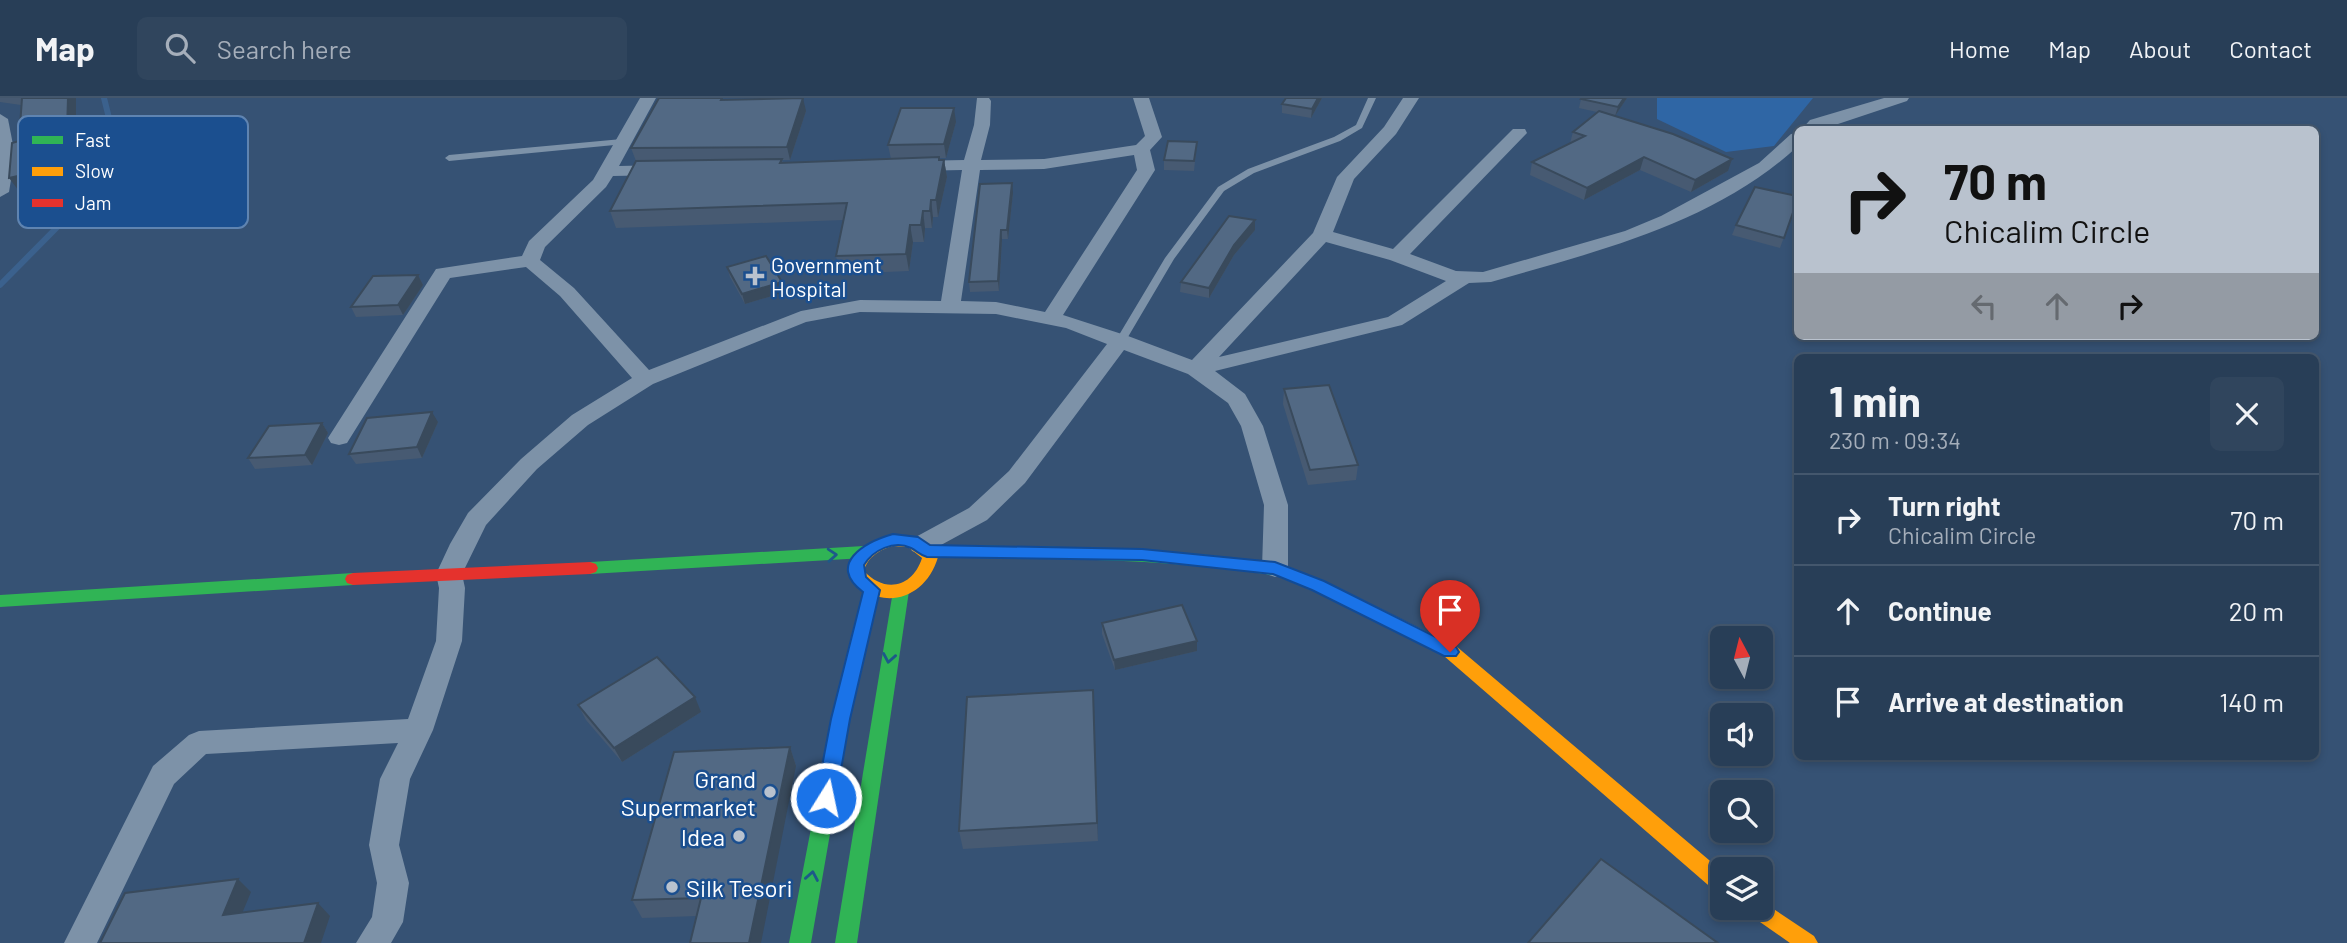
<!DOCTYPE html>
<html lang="en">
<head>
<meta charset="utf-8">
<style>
  :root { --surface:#283e57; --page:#30455d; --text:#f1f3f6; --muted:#a5aeba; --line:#44576d }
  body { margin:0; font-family:Barlow,sans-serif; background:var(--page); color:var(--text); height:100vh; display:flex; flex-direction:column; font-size:26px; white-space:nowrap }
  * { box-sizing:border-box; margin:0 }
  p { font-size:23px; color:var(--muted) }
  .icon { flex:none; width:38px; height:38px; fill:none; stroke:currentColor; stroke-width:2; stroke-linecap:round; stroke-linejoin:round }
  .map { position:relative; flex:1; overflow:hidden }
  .sheet { position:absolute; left:1794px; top:256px; width:525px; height:406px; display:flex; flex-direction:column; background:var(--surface); border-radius:10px; box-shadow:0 4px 10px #0003,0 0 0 2px var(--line) }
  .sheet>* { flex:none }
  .top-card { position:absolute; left:1794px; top:28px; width:525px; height:214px; border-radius:10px; box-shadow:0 4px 10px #0003,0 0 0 2px var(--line); background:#b9c2ce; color:#111; overflow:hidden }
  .needle { width:46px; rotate:353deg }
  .fabs { position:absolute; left:1710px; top:528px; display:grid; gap:14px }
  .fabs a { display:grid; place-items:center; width:63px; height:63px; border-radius:10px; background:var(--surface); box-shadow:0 4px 10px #0003,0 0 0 2px var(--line); font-size:35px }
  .pin { position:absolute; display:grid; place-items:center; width:60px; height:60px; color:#fff; margin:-72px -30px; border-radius:50% 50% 50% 0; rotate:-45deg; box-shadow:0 0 7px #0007 }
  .pin .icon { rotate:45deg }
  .me { position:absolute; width:77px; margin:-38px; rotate:10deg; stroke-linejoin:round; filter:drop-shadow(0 0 5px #0008) }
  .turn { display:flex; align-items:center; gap:24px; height:147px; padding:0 35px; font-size:32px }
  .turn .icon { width:91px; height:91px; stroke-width:2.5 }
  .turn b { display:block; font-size:49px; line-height:60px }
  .lanes { display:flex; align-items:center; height:66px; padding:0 35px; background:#0003; justify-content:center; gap:35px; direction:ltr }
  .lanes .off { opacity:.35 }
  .round { display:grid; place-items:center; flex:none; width:74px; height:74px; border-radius:10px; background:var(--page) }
  .overview { display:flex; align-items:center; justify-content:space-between; height:119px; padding:0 35px }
  h1 { font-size:42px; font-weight:700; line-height:52px }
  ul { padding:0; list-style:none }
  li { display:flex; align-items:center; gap:21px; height:91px; padding:0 35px; border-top:2px solid var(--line) }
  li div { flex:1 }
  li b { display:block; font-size:26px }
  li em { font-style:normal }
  header { display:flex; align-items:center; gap:42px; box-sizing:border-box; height:98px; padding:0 35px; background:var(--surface); border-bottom:2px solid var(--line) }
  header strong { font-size:33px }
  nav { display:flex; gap:38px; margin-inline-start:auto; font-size:24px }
  .search { width:490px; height:63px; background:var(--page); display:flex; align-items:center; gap:18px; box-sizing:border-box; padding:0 24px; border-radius:10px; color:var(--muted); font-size:26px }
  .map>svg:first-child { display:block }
  .green { fill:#2f66a5 }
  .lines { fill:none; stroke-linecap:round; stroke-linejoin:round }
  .stream { stroke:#3b618d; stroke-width:6 }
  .lane { fill:#7d92a8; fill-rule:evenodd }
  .street { fill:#7d92a8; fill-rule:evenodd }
  .fast { fill:#30b455; fill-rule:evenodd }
  .slow { fill:#ff9f0a; fill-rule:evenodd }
  .jam { fill:#e5322d; fill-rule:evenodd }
  .wall { fill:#475a72 }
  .shaded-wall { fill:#394a5c }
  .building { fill:#526984; stroke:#394a5c; stroke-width:2 }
  .oneway { stroke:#1d5989 }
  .route { fill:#1a73e8; stroke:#114b97; stroke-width:2 }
  .poi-dot { fill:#b9c2ce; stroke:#1b4f8f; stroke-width:2.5 }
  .labels { text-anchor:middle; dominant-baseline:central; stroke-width:5; stroke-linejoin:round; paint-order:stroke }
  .poi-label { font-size:21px; fill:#fff; stroke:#1b4f8f; text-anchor:start }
  .near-poi-label { font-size:24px; fill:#fff; stroke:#1b4f8f; text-anchor:end }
  .key { fill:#1b4f8f; stroke:#5f84b1; stroke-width:2 }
  .key-label { font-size:19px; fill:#fff }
</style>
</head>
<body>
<header>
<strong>Map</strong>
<div class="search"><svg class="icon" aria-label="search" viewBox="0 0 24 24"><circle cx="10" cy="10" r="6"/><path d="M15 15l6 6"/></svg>Search here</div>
<nav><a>Home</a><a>Map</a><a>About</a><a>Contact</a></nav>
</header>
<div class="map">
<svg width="2347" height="845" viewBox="0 0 2347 845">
  <rect width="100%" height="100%" fill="#365274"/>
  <polygon class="green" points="1657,0 1813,0 1774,48 1726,54 1657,21"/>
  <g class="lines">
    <polyline class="stream" points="0,187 83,103 115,44 104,0"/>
    <g class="lane">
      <polygon points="1368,0 1376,0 1362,30 1340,43 1254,75 1224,93 1174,161 1125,244 1117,244 1116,242 1165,160 1218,89 1248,71 1334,39 1356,27"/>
      <polygon points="622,41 625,42 625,46 449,63 445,60 449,57"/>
    </g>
    <g class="street">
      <path d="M640 0H656L619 68 664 67 673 72 664 77 613 78 606 89 545 149 540 162 574 190 649 272 801 213 860 202 941 203 962 72 914 73 905 68 914 63 964 62 974 27 977 0H989L991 3 990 27 981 62 1044 61 1136 47 1145 38 1133 0H1149L1162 39 1150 52 1155 72 1063 217 1128 238 1192 262 1313 135 1337 79 1384 29 1403 0H1419L1396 36 1354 81 1333 134 1393 151 1513 31H1525L1527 35 1410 156 1456 173 1483 174 1625 133 1661 118 1759 65 1791 36 1797 35V49C1713 126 1598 153 1491 184L1469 185 1402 227 1215 273 1245 296 1263 328 1288 407V470L1284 476 1275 479 1266 476 1262 470 1264 407 1241 328 1228 305 1188 276 1124 252 1025 385 987 422 930 453 921 456 912 453 909 447 912 441 969 410 1009 373 1107 246 1066 230 996 216 860 214 806 224 653 286 588 327 537 371 486 427 462 476 465 490 462 543 433 632 410 681 399 747 409 785 403 824 391 845H356L372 819 377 785 369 747 380 681 398 645 206 656 174 686 97 845H64L153 668 189 637 199 633 408 621 436 543 439 490 436 476 450 446 468 415 521 361 572 317 632 280 560 198 526 169 450 180 347 345 339 347 331 345 328 340 436 171 522 158 529 143 593 82ZM1134 57 1137 72 1045 214 996 204 961 203 980 72 1044 71ZM1326 144 1390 162 1446 183 1388 219 1219 259Z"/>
      <polygon points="1884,0 1909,0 1907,3 1820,32 1801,32 1810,22"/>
      <polygon points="0,16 8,21 15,57 9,94 0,99"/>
    </g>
    <g class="fast">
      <path d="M927 447C1045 449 1163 447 1279 466L1285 468 1287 472 1285 476 1279 478C1163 459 1045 461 927 459L919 453Z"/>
      <polygon points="864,448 872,454 864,460 590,476 584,474 582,470 584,466 590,464"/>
      <polygon points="353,475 359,477 361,481 359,485 353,487 0,509 0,497"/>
      <polygon points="871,486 877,488 879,492 850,621 811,845 789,845 832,621 863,492 865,488"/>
      <polygon points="901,487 907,489 909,493 857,845 835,845 893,493 895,489"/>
    </g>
    <g class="slow">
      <path d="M893 436C912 437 928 442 938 459 925 505 873 516 848 474 854 450 871 443 893 436ZM893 448 908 449 922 460C913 489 885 496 864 473 868 458 880 452 893 448Z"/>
      <polygon points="1279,466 1324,483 1456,548 1722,773 1722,795 1715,793 1444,558 1312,491 1273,476 1271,472 1273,468"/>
      <polygon points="1760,802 1814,838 1818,845 1790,845 1750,817 1747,810 1760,810"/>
    </g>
    <polygon class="jam" points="590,464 596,466 598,470 596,474 590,476 353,487 347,485 345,481 347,477 353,475"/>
  </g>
  <g class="wall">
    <polygon points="0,0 76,0 76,40 79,45 79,79 19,93 19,43 21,7 0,4"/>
    <polygon points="1322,0 1311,20 1282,15 1282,6"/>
    <polygon points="1627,0 1615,18 1728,73 1691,94 1640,72 1584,102 1530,77 1532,64 1570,45 1573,34 1597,14 1579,10 1581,1"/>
    <polygon points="726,2 806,13 790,62 782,62 783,65 891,61 888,47 956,24 946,60 939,60 940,62 944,62 947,79 938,119 933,119 932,130 925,130 924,144 913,144 909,173 840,176 836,158 844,122 616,130 610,113 636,63 631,50"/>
    <polygon points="1197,44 1194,73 1164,72 1164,62"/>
    <polygon points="1013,95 1008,141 1002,141 999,193 970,194 969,184"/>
    <polygon points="1797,103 1780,150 1732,137 1736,127"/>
    <polygon points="1255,132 1234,157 1209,200 1180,194 1181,184"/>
    <polygon points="727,169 782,184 785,194 745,206 730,179"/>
    <polygon points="418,177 423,187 403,217 356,219 351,209"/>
    <polygon points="1284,291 1358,367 1356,382 1308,387 1283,306"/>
    <polygon points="438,324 422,360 356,366 349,356"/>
    <polygon points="322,325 328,335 312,367 255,371 248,360"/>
    <polygon points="1102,525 1197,553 1115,572 1102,536"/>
    <polygon points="578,607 701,614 622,664 586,622"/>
    <polygon points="1094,611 1098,743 963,751 959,733"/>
    <polygon points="790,649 796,668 696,818 642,820 632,802"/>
  </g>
  <g class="shaded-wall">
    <polygon points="68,0 76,0 76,40 79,45 79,79 19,93 9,80 67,33"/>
    <polygon points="803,0 806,13 790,62 787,49"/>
    <polygon points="1318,0 1322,0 1311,20 1312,11"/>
    <polygon points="1624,0 1627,0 1615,18 1618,9"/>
    <polygon points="954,10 956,24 946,60 944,46"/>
    <polygon points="939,59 942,75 944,62 947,79 938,119 936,102"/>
    <polygon points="1644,59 1640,72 1584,102 1587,90"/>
    <polygon points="1732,61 1728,73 1691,94 1695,82"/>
    <polygon points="1012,85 1013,95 1008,141 1007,132"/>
    <polygon points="931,102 933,119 932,130 930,113"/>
    <polygon points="923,113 925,130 924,144 921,127"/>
    <polygon points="1255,122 1255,132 1234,157 1209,200 1209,190 1234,147"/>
    <polygon points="910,127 913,144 909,173 906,156"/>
    <polygon points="1001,132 1002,141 999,193 998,183"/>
    <polygon points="418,177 423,187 403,217 398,207"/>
    <polygon points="782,184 785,194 745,206 742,196"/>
    <polygon points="432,314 438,324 422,360 417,349"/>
    <polygon points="322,325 328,335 312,367 305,357"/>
    <polygon points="1197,543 1197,553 1115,572 1114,562"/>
    <polygon points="1093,592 1094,611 1098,743 1097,725"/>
    <polygon points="695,599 701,614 622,664 614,650"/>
    <polygon points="790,649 796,668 761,845 749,845"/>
    <polygon points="238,781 251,794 236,830 223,817"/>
    <polygon points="318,805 330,818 321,845 304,845"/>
  </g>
  <g class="building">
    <polygon points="22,0 68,0 67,33 71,32 71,66 9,80 12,45 19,43"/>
    <polygon points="659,0 722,0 721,2 803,0 787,49 631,50"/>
    <polygon points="1286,0 1318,0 1312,11 1282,6"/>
    <polygon points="1582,0 1624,0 1618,9 1581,1"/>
    <polygon points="901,10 954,10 944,46 888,47"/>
    <polygon points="1599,13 1673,36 1732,61 1695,82 1644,59 1587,90 1532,64 1585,38 1573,34"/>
    <polygon points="1168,43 1197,44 1194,63 1164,62"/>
    <polygon points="939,59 939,62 944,62 936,102 931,102 930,113 923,113 921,127 910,127 906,156 836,158 847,105 610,113 636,63 782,61 780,65"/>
    <polygon points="1012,85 1007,132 1001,132 998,183 969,184 980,86"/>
    <polygon points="1755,89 1797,98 1797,103 1784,140 1736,127"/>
    <polygon points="1229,118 1255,122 1234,147 1209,190 1181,184"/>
    <polygon points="766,158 782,184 742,196 727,169"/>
    <polygon points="418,177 398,207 351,209 373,178"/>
    <polygon points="1329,287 1358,367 1310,372 1284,291"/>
    <polygon points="432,314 417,349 349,356 367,320"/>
    <polygon points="322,325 305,357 248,360 269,328"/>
    <polygon points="1182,507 1197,543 1114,562 1102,525"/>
    <polygon points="657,559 695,599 614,650 578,607"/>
    <polygon points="1093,592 1097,725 959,733 967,599"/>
    <polygon points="790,649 749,845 690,845 701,800 632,802 674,654"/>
    <polygon points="1601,761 1718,845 1528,845"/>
    <polygon points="238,781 223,817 318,805 304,845 100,845 125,795"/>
  </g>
  <defs><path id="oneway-chevron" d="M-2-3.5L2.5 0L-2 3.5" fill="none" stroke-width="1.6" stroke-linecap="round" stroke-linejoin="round" transform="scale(1.75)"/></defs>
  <g class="oneway">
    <use href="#oneway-chevron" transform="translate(832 457) rotate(-4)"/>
    <use href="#oneway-chevron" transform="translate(889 560) rotate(100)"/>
    <use href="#oneway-chevron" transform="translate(812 778) rotate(-80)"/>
  </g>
  <path class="route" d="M893 436 918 439 930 447 1142 451 1275 464 1324 483 1456 549 1459 554 1456 558H1444L1312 492 1273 476 1142 462 927 459C920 457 917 453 911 450 894 442 873 452 864 467L866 479 880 492 850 621 836 700 833 706 826 708 819 706 816 700 831 621 863 494C826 466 865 444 893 436Z"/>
  <g class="poi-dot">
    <path d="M751.5 167.5h7v7h7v7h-7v7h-7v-7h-7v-7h7z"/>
    <circle cx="770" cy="694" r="7"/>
    <circle cx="739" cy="738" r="7"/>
    <circle cx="672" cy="789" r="7"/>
  </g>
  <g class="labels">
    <g class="poi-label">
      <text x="771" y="166">Government<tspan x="771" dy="24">Hospital</tspan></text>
    </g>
    <g class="near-poi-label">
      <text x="756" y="680">Grand<tspan x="756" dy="28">Supermarket</tspan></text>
      <text x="725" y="738">Idea</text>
      <text x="686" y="789" text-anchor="start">Silk Tesori</text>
    </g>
  </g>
  <rect x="18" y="18" width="230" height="112" rx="10" class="key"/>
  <rect x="32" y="38" width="31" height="8" fill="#30b455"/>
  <rect x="32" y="69" width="31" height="9" fill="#ff9f0a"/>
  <rect x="32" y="101" width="31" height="8" fill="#e5322d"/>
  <g class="key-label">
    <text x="75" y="49">Fast</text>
    <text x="75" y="80">Slow</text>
    <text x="75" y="112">Jam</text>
  </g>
</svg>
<div class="fabs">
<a><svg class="needle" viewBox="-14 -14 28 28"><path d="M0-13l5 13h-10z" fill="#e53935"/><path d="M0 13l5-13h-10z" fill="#a5aeba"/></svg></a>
<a><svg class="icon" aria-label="sound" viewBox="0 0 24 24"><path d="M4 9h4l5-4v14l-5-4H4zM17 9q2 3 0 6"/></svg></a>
<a><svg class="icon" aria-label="search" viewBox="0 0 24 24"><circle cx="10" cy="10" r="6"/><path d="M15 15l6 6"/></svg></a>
<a><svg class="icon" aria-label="layers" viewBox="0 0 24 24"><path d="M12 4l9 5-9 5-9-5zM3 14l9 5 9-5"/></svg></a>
</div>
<div class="pin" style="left:1450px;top:554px;background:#d93025"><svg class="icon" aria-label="arrive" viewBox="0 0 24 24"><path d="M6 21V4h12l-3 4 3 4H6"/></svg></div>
<svg class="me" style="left:826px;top:700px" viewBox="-20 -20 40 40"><circle r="17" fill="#1a73e8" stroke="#fff" stroke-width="3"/><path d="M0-11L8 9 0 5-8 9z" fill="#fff"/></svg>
<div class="top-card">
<div class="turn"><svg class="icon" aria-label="right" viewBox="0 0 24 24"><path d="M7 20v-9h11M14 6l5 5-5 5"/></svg><div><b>70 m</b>Chicalim Circle</div></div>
<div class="lanes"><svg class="icon off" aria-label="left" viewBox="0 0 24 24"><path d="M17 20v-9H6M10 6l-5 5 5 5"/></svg><svg class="icon off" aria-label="ahead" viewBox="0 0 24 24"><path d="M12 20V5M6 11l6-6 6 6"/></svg><svg class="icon" aria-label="right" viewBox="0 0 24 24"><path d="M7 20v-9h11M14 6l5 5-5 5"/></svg></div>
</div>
<section class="sheet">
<div class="overview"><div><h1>1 min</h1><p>230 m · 09:34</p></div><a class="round"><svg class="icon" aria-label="close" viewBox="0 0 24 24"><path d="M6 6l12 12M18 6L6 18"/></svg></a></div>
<ul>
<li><svg class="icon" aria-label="right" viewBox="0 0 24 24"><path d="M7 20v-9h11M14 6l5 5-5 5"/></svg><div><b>Turn right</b><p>Chicalim Circle</p></div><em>70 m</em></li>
<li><svg class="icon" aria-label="ahead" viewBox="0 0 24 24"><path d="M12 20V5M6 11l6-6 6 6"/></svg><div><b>Continue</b></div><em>20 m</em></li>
<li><svg class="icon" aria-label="arrive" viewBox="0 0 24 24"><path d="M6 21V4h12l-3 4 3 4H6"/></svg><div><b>Arrive at destination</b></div><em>140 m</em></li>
</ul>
</section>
</div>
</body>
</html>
